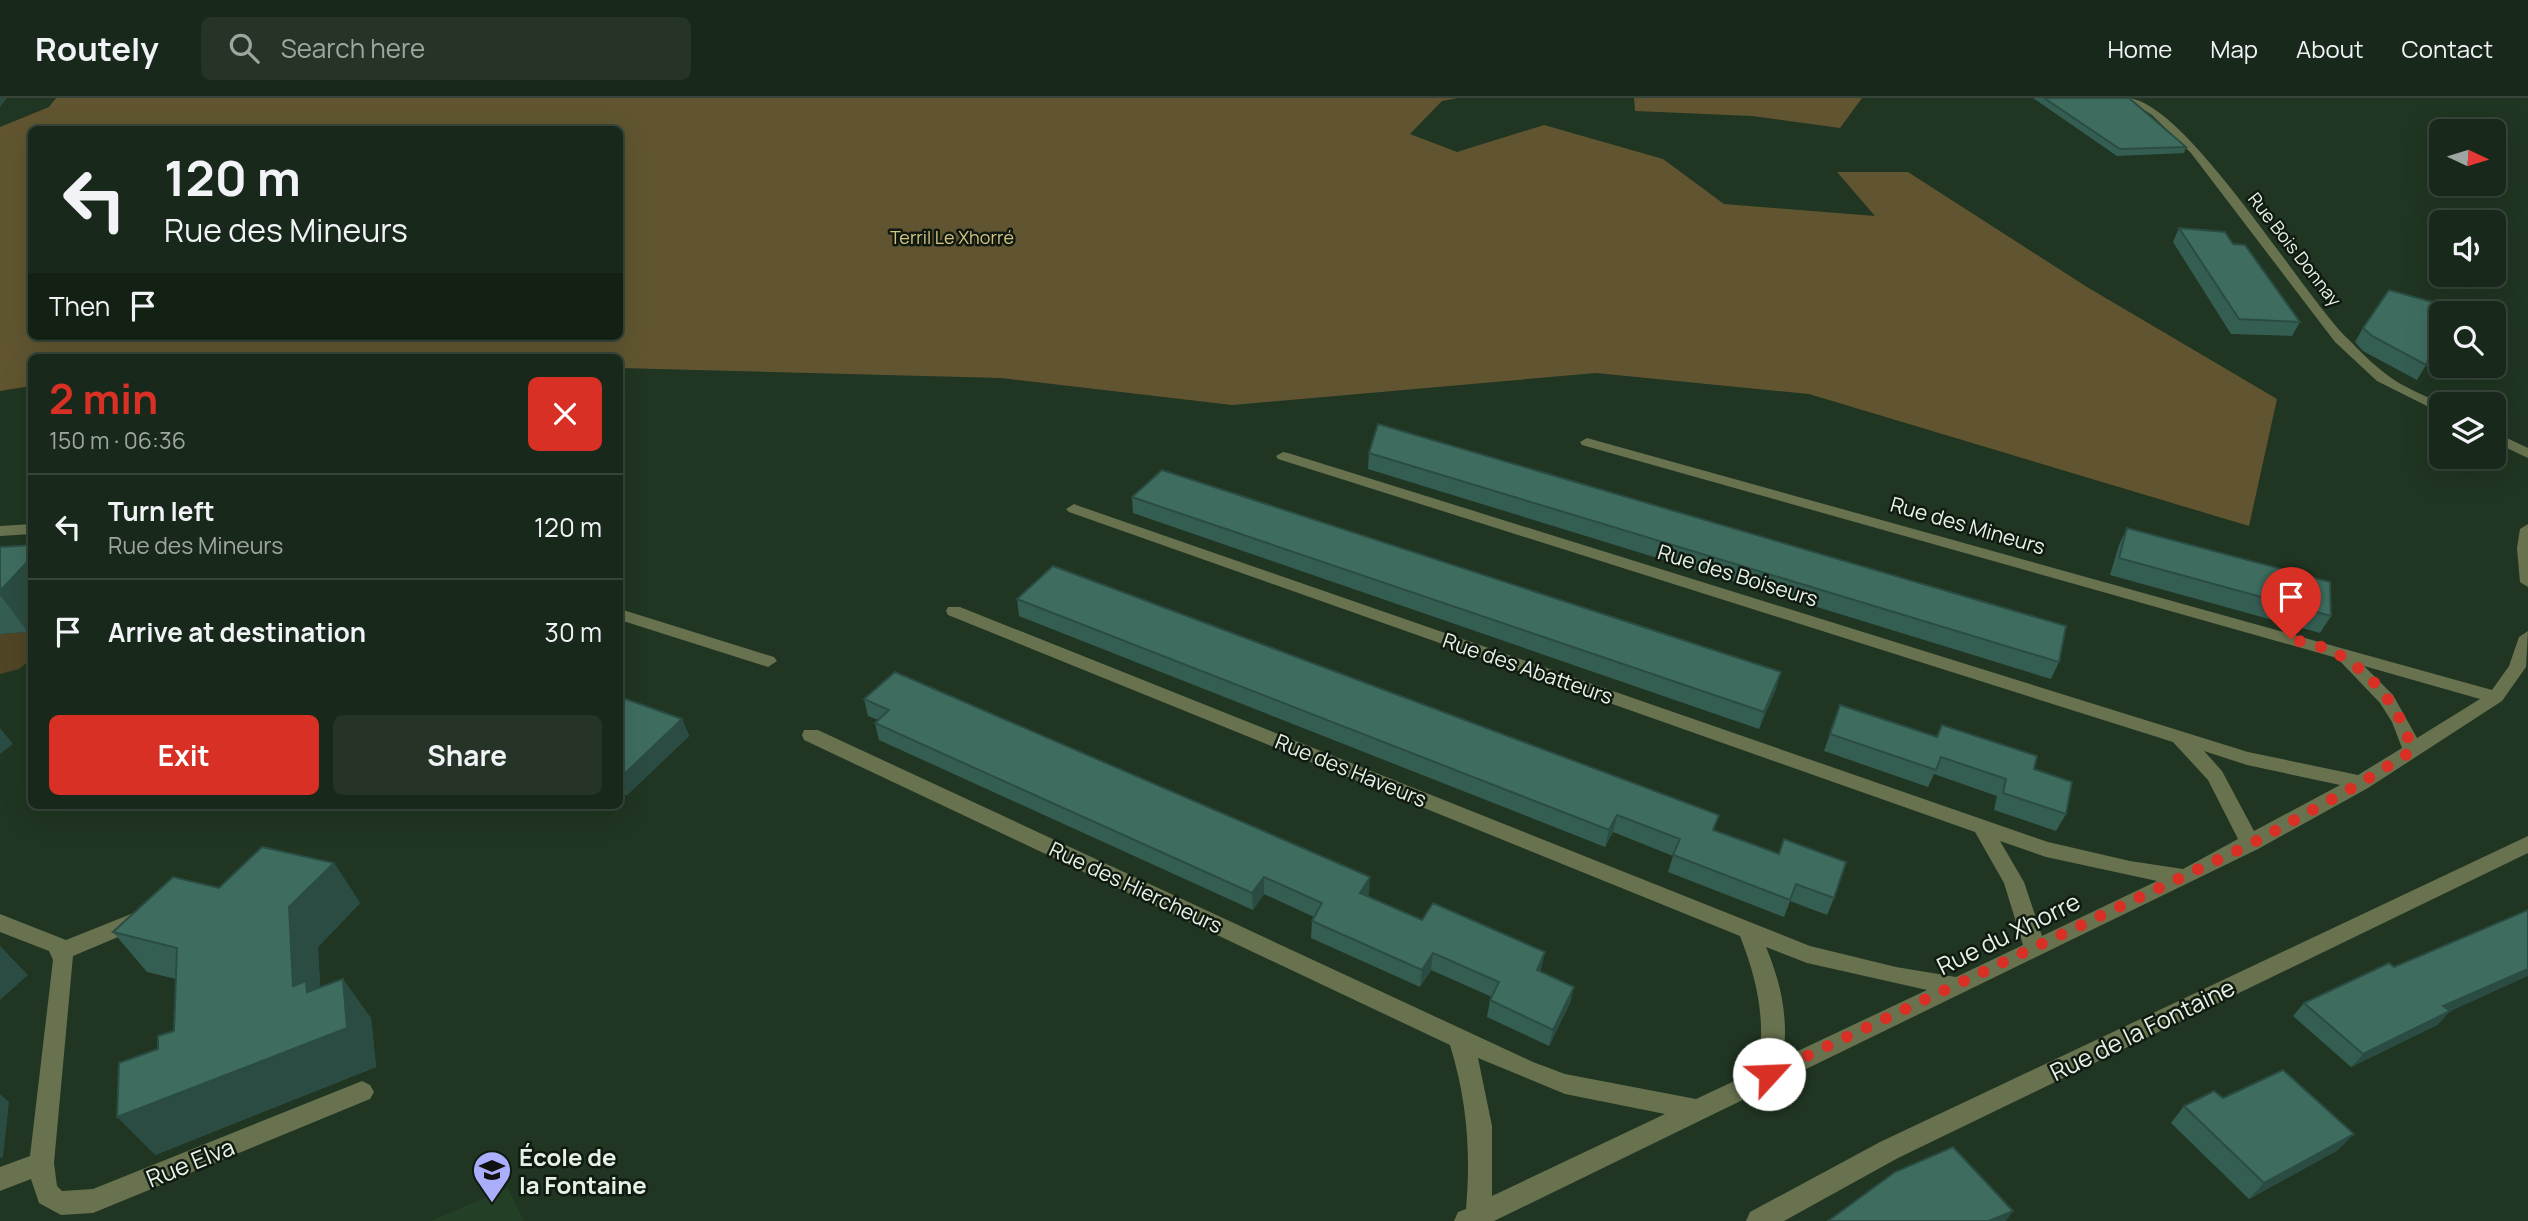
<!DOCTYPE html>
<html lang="en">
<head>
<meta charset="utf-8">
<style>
  :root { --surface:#18281a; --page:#253427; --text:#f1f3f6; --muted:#9fa6a2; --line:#364439; --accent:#d93025 }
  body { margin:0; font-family:Manrope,sans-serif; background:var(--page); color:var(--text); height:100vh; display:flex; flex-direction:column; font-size:26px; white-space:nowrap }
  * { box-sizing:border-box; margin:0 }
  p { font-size:23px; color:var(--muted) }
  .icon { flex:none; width:38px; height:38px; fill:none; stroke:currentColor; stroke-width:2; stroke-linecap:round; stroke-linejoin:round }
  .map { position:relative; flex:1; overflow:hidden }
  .details { position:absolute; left:28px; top:256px; width:595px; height:455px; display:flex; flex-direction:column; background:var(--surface); border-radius:10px; box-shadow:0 7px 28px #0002,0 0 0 2px var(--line) }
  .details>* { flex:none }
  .guide { position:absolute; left:28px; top:28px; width:595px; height:214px; border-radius:10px; box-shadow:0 7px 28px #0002,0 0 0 2px var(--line); background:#18281a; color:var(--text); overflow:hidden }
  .needle { width:46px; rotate:94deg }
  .buttons { position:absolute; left:2429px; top:21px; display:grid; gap:14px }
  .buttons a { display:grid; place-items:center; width:77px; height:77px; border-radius:10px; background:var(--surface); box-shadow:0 7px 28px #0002,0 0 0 2px var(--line); font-size:35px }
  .pin { position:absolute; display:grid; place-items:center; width:60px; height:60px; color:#fff; margin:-72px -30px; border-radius:50% 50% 50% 0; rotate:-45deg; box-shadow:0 0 7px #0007 }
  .pin .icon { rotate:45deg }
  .me { position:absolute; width:77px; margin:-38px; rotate:65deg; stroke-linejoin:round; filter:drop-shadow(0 0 5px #0008) }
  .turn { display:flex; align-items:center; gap:24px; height:147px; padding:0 21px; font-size:32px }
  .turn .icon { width:91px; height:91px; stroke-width:2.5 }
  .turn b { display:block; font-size:49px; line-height:60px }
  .then { display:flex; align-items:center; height:66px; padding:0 21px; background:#0003; gap:14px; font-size:26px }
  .round { display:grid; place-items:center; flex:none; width:74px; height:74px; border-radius:10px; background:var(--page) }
  .summary { display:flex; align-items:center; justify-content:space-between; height:119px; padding:0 21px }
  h1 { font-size:42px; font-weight:700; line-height:52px; color:var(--accent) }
  .button { display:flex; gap:14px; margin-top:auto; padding:14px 21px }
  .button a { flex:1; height:80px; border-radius:10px; background:var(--accent); color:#fff; font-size:28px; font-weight:700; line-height:80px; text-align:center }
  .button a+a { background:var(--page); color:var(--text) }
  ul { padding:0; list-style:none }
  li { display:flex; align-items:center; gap:21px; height:105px; padding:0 21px; border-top:2px solid var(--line) }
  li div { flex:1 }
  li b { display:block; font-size:26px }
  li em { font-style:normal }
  header { display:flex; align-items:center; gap:42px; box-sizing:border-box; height:98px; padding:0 35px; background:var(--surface); border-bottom:2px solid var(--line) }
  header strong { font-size:33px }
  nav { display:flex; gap:38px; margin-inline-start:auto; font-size:24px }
  .search { width:490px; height:63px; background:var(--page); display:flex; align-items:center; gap:18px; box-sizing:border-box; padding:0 24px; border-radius:10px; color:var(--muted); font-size:26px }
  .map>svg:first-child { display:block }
  .built { fill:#233f26 }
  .green { fill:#504625 }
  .forest { fill:#605530; fill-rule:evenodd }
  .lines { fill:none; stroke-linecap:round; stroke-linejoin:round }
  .minor { fill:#68724f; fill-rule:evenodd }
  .wall { fill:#355e53 }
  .shaded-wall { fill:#2b4c43 }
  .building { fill:#3e6d60; stroke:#2b4c43; stroke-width:2 }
  .route { stroke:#d93025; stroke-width:12; stroke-dasharray:0 21.6 }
  .labels { text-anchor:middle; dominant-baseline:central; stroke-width:5; stroke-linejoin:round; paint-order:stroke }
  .far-park-label { font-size:18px; fill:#d6c382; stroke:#101a11 }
  .far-street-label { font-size:18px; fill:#e5f2e5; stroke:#101a11 }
  .street-label { font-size:21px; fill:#e5f2e5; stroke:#101a11 }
  .near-street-label { font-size:24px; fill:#e5f2e5; stroke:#101a11 }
  .near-poi-label { font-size:24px; font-weight:bold; fill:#e5f2e5; stroke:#101a11; text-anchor:start }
</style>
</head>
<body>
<header>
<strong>Routely</strong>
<div class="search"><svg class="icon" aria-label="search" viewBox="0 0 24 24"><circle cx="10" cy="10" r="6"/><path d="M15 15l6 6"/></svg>Search here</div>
<nav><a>Home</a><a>Map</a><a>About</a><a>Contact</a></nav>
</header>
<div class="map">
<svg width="2528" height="1123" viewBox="0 0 2528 1123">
  <rect width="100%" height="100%" fill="#203522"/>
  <polygon class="built" points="508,1090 524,1123 430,1123"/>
  <polygon class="green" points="31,530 31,561 19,571 0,576 0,536 28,534"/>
  <g class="forest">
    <path d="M56 0H1458L1442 3 1410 36 1457 54 1544 27 1663 61 1724 106 1875 118 1837 74H1908L2087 189 2277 301 2249 428 1809 296 1596 275 1232 307 1001 280 620 270V259H32L31 288 0 293V29L49 9ZM32 32H620V238H32Z"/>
    <polygon points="1634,0 1862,0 1840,30 1752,18 1635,13"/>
  </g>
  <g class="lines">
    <g class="minor">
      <path d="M2126 0C2184 0 2301 195 2347 240 2359 252 2372 266 2386 276 2402 289 2424 297 2442 306L2441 315 2377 283 2335 244 2191 55 2152 17Z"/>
      <polygon points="2494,334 2528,350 2528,360 2494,344"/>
      <path d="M1587 340 2492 592 2509 568 2519 539 2528 533 2526 569 2502 603 2368 690 2258 751 1494 1123H1454L1458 1114 1466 1111C1471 1054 1467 1002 1450 947L804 642 802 637 804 632H818L1533 964 1565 976 1696 1001 1758 972C1766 923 1758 884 1740 838L948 517 946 513 948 509H960L1810 848 1896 869 1956 879 2023 847 2004 785 1975 734 1069 414 1066 411 1074 406 1079 408 2048 744 2130 763 2183 771 2238 741 2208 682 2173 644 1278 361 1276 358 1283 354 1288 355 2248 654 2358 677 2402 650 2392 624 2380 605 2337 560 1582 347 1580 344ZM2364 568 2480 601 2417 640 2393 597ZM2204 653 2247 667 2340 687 2254 733 2222 673ZM2000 743 2046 759 2157 783 2042 838 2024 784ZM1766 849 1807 865 1927 892 1783 960C1789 921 1781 885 1766 849ZM1478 960 1565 996 1665 1016 1492 1098V1028Z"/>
      <polygon points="32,426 32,436 0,438 0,428"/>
      <polygon points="2528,426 2528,489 2520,484 2517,450 2520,431"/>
      <polygon points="620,511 774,559 777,563 768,569 620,522"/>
      <polygon points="2528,738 2528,755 1898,1060 1784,1123 1746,1123 1750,1114 1880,1044"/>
      <polygon points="141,812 149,814 152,820 149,826 73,858 54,1065 57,1088 62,1093 93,1091 362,983 370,987 374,994 370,1001 93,1115 61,1117 39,1105 31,1081 0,1093 0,1069 30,1058 53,862 49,853 0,834 0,816 66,842"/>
    </g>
  </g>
  <g class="wall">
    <polygon points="2033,0 2129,0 2186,49 2184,55 2117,58"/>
    <polygon points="2179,130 2233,146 2300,224 2292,238 2231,236 2173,144"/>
    <polygon points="2363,230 2426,267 2417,282 2363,253 2355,244"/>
    <polygon points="1369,355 2059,564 2051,581 1368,371"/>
    <polygon points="1132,399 1776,591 1759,631 1133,415"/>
    <polygon points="2127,430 2331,518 2320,535 2110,477 2119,447"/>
    <polygon points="0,449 28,534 0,536"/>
    <polygon points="1017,501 1714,732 1834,800 1827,817 1790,803 1784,819 1668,774 1673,758 1613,734 1605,749 1019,518"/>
    <polygon points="620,599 682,621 689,638 627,697 620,694"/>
    <polygon points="864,601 1369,796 1367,798 1422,822 1545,854 1540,874 1574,889 1570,905 1549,948 1487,919 1490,902 1492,899 1431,872 1420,889 1311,840 1312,823 1314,819 1264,796 1253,812 879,642 875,625 878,622 868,618"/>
    <polygon points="1840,607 1936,639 1942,627 2034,671 2066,716 2056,733 1994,712 1997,698 1934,676 1928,689 1824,653"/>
    <polygon points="334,765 360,805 318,849 320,889 371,920 376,969 155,1057 158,951 174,933 176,881 147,874 113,834 219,790"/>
    <polygon points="2304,905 2450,913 2437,927 2351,969 2293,918"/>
    <polygon points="2223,1000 2338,1052 2249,1101 2171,1025 2184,1008"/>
  </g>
  <g class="shaded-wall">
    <polygon points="0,0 7,0 0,9"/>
    <polygon points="32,459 32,530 28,534 0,497 0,493"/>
    <polygon points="1781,574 1776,591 1759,631 1764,614"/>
    <polygon points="682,621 689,638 627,697 620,680"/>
    <polygon points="0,630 13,646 0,656"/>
    <polygon points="1617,717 1613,734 1605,749 1609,732"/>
    <polygon points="334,765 360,805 318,849 321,903 343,881 371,920 376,969 155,1057 117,1019 293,888 289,809"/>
    <polygon points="1264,779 1264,796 1253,812 1252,795"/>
    <polygon points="1370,779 1369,796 1358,812 1360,795"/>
    <polygon points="0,848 28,877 0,902"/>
    <polygon points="1545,854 1541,871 1533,889 1537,872"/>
    <polygon points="1433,855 1431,872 1420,889 1422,872"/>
    <polygon points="2528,871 2528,878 2431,922 2443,908"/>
    <polygon points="1574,889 1570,905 1549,948 1553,932"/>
    <polygon points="2450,913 2437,927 2351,969 2363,956"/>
    <polygon points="0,996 9,1004 3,1059 0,1060"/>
    <polygon points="2354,1036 2338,1052 2249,1101 2264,1085"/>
    <polygon points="2013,1113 2006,1123 1989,1123"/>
  </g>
  <g class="building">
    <polygon points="2044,0 2129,0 2186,49 2120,51"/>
    <polygon points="2179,130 2225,134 2233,146 2245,147 2300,224 2239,221"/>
    <polygon points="2389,192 2447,208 2445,215 2441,215 2441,224 2426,267 2372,238 2363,230"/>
    <polygon points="1378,326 2066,528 2059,564 1369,355"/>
    <polygon points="1162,372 1781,574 1764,614 1132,399"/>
    <polygon points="2127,430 2330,484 2331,518 2119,460"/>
    <polygon points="32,447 32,459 0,493 0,449"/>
    <polygon points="1053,468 1719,717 1713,732 1744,743 1779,756 1784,741 1846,764 1834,800 1796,786 1790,802 1673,757 1680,741 1617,717 1609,732 1017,501"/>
    <polygon points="895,574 1370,779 1360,795 1422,822 1433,805 1545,854 1537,872 1574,889 1553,932 1490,902 1499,884 1433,855 1422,872 1312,823 1322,805 1264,779 1252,795 875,625 889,612 864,601"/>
    <polygon points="620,599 682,621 620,680"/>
    <polygon points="1840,607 1937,639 1942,627 2037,658 2034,671 2072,684 2066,716 2003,695 2006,681 1941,659 1936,672 1830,636"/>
    <polygon points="262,749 334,765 289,809 293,888 306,883 307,894 343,881 347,930 117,1019 119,965 158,951 158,938 174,933 177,850 113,834 173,779 219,790"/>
    <polygon points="2528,812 2528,871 2443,908 2450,913 2363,956 2304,905 2389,865 2394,869"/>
    <polygon points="2283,972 2354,1036 2264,1085 2184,1008 2214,993 2223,1000"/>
    <polygon points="1953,1049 2013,1113 1989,1123 1828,1123 1895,1074"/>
  </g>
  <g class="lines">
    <path class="route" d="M1769 976 2251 746 2361 685 2412 653C2402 612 2374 577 2338 556 2325 548 2305 545 2291 541"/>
  </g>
  <defs>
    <symbol id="school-pin" viewBox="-11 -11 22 30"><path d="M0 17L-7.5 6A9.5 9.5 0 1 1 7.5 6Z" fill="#abaffb" stroke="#101a11"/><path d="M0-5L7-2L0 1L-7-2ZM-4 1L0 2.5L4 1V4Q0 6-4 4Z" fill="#111"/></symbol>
  </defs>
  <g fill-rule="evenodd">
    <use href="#school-pin" x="470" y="1050" width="44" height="60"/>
  </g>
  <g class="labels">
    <g class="far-park-label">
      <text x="952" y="139">Terril Le Xhorré</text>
    </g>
    <g class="far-street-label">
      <text transform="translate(2295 151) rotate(52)">Rue Bois Donnay</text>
    </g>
    <g class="street-label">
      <text transform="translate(1968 427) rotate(16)">Rue des Mineurs</text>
      <text transform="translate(1738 477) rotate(17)">Rue des Boiseurs</text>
      <text transform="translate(1528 570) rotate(19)">Rue des Abatteurs</text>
      <text transform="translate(1351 672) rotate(22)">Rue des Haveurs</text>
      <text transform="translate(1136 789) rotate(25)">Rue des Hiercheurs</text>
    </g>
    <g class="near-street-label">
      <text transform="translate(2008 835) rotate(-26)">Rue du Xhorre</text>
      <text transform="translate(2142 931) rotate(-26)">Rue de la Fontaine</text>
      <text transform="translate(190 1064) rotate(-22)">Rue Elva</text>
    </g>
    <g class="near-poi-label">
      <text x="519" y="1058">École de<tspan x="519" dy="28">la Fontaine</tspan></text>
    </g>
  </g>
</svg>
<div class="buttons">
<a><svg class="needle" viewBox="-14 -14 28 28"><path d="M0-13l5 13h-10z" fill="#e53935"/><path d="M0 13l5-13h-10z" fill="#9fa6a2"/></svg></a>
<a><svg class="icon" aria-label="sound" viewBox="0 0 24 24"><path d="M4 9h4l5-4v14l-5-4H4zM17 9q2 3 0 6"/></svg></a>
<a><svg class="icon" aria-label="search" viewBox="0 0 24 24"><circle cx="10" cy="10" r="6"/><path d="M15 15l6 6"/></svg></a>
<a><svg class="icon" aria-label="layers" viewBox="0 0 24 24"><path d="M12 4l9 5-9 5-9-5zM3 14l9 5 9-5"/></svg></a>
</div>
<div class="pin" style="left:2291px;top:541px;background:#d93025"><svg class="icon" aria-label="arrive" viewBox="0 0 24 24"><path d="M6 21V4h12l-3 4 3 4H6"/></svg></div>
<svg class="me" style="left:1769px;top:976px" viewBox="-20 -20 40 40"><circle r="19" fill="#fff"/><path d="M0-13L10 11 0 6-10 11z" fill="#d93025"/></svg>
<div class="guide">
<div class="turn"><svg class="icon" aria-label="left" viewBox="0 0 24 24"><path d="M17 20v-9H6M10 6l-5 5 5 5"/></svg><div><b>120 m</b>Rue des Mineurs</div></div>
<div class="then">Then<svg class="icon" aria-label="arrive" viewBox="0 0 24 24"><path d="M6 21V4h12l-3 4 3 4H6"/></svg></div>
</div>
<section class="details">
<div class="summary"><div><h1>2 min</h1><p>150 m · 06:36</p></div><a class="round" style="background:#d93025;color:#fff"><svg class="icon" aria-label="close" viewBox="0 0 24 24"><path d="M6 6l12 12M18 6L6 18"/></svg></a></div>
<ul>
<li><svg class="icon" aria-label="left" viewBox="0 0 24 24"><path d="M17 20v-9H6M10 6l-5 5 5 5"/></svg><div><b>Turn left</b><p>Rue des Mineurs</p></div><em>120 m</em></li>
<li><svg class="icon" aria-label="arrive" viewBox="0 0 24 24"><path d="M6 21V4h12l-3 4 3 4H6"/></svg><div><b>Arrive at destination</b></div><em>30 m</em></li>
</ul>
<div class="button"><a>Exit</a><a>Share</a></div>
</section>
</div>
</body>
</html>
